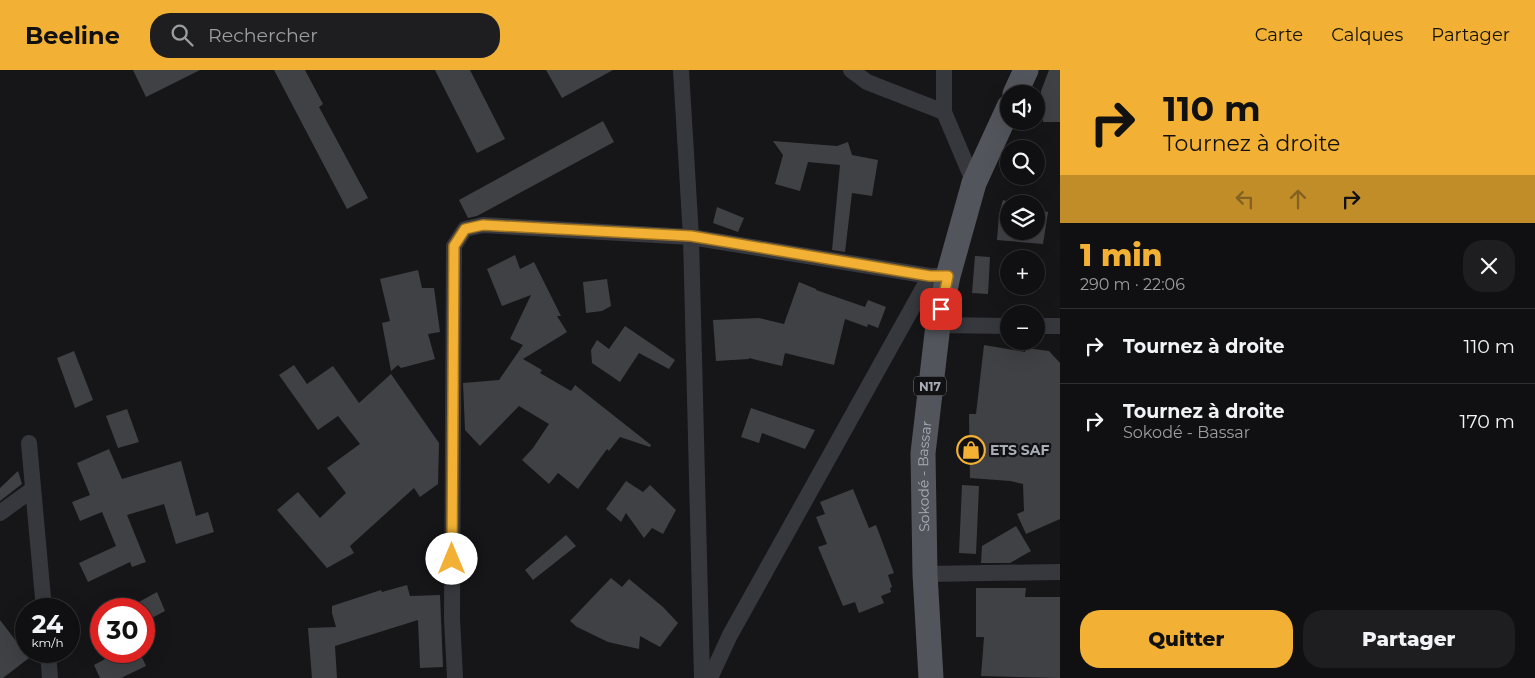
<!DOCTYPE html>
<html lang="fr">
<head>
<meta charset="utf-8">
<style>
  :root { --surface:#101012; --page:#1e1e20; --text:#f1f3f6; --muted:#9c9d9f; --line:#303032; --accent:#f2b134 }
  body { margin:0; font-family:Montserrat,sans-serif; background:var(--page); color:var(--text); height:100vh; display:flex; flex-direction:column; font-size:19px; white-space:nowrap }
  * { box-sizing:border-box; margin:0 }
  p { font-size:16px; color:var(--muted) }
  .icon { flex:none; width:28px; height:28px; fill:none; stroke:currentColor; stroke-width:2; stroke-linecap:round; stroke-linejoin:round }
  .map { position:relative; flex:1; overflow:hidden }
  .side { display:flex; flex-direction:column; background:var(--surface); width:475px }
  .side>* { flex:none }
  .top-card { background:#f2b134; color:#111; overflow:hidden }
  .buttons { position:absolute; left:1000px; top:15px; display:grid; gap:10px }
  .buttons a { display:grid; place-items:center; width:45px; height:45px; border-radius:50%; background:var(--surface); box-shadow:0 5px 20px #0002,0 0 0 1px var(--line); font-size:25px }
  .speed { position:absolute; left:15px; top:528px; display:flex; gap:10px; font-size:25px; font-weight:700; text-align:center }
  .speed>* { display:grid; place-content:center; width:65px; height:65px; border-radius:50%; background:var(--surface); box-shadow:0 5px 20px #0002,0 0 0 1px var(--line); line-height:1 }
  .speed small { font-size:12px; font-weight:400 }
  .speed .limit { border:8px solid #d22; background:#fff; color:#111 }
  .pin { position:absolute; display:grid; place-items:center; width:42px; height:42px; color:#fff; margin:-21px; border-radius:10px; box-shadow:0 2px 8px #0006 }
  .me { position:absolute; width:55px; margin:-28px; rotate:0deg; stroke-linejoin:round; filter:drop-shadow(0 0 4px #0008) }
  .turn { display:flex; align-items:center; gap:18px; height:105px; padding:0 20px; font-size:22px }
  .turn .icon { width:65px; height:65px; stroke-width:2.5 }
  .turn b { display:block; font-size:35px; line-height:42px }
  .lanes { display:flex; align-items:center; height:48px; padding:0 20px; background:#0003; justify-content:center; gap:25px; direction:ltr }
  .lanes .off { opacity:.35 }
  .round { display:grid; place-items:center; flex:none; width:52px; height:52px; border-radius:20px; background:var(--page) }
  .overview { display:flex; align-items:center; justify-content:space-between; height:85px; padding:0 20px }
  h1 { font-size:30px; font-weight:800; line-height:38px; color:var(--accent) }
  .action { display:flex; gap:10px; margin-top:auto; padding:10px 20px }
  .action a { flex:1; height:58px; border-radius:20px; background:var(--accent); color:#111; font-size:20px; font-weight:800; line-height:58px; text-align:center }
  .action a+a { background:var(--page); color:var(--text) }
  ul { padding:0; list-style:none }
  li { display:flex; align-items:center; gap:15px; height:75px; padding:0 20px; border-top:1px solid var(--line) }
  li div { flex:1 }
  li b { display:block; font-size:19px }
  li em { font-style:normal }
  header { display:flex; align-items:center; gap:30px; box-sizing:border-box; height:70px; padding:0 25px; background:var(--accent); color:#111 }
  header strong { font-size:24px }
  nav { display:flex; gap:28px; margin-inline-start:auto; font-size:18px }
  .search { width:350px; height:45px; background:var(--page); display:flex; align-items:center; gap:12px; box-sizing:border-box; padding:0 18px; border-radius:20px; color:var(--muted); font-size:19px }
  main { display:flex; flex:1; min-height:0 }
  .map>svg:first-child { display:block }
  .building { fill:#404145 }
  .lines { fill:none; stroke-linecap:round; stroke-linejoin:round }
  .street { stroke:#37383d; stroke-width:16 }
  .primary { stroke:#53555c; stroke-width:25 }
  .route-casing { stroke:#9d7322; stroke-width:12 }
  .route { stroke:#f2b134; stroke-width:9 }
  .labels { text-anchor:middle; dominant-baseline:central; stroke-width:4.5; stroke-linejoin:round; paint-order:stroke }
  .shield { fill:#111113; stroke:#7b7e86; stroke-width:1 }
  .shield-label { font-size:12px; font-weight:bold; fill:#a8adb8 }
  .poi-label { font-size:14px; font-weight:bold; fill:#a8adb8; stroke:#111113; text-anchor:start }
  .street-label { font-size:14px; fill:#a8adb8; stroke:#111113 }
</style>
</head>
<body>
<header>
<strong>Beeline</strong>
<div class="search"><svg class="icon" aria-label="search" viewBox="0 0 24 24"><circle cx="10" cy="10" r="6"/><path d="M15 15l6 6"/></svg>Rechercher</div>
<nav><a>Carte</a><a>Calques</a><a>Partager</a></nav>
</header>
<main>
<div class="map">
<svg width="1060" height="608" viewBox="0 0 1060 608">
  <rect width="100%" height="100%" fill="#161618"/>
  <g class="building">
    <polygon points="133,0 200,0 146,27"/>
    <polygon points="274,0 305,0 323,34 319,37 368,128 347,139"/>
    <polygon points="435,0 470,0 505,69 477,83"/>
    <polygon points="546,0 613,0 562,28"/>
    <polygon points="1049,0 1060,0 1060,52 1043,52 1041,21"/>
    <polygon points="603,51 614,72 477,146 468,148 459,130"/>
    <polygon points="773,71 837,76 848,72 852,85 878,90 872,126 852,123 845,182 832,180 840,95 808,92 800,121 775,114 783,85"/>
    <polygon points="1003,130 1017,134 1009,134 1009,161 1036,161 1036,139 1048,142 1043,174 997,170 999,144"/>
    <polygon points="717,137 744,148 738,162 713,153"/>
    <polygon points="515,185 520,199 534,192 561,246 557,246 567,262 523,289 542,300 540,303 571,321 575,315 651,375 650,377 620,367 609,381 607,379 578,419 558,403 549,414 522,390 533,378 549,354 519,336 480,376 465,360 463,313 499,310 523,275 510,269 531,225 502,236 487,199"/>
    <polygon points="975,186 990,187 988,224 972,223"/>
    <polygon points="418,200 422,218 434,218 440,262 428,264 435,289 401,298 398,295 391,301 382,253 390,251 380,209"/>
    <polygon points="607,209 611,236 602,241 586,243 583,212"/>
    <polygon points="799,212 816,219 816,220 865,237 868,230 886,237 878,258 868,254 867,257 845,249 834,295 785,283 782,296 749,288 749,289 716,291 713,250 759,248 784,254"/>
    <polygon points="625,256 675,290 669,299 639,283 620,312 592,293 591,280 597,270 609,279"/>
    <polygon points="984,275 1025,282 1026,278 1049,281 1060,293 1060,449 1026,464 1017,444 1024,441 1023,414 1010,411 970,408 969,344 976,344"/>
    <polygon points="74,281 93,330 75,338 57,288"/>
    <polygon points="294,295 307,314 333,296 359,333 391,304 439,373 438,414 420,427 414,418 350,476 354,483 327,498 277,440 298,422 320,448 346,423 327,398 360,374 338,346 318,360 279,305"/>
    <polygon points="751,338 815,360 805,379 762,363 759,373 741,367"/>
    <polygon points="127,339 139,372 118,378 106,346"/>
    <polygon points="109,379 122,409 181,391 196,446 208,442 214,462 176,474 164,434 127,445 146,492 132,497 130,492 88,512 79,493 116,476 102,442 80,451 72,432 90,425 77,393"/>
    <polygon points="18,401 22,414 0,431 0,418"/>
    <polygon points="626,411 643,422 650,415 676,440 663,464 652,458 644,468 626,443 621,452 606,439"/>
    <polygon points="962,415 979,416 976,484 959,483"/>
    <polygon points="853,419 869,458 876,455 894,503 888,505 892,517 890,518 891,522 881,526 884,533 859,543 855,532 843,536 818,477 827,474 816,447 825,444 820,432"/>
    <polygon points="1016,456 1031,481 1010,493 981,493 982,476"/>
    <polygon points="566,465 576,476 533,510 525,500"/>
    <polygon points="611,508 622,517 629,509 663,537 678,553 660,577 640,566 639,579 608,572 577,557 570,551"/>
    <polygon points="407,515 410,526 440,525 443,597 420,598 418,550 335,576 337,608 312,608 308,558 336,557 332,543 332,536 381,520 382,522"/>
    <polygon points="976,518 1026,518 1025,527 1060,527 1060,608 981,606 984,567 976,567"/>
    <polygon points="157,522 165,541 146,551 144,546 144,539 140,539 137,533"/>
    <polygon points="0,550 29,588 3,608 0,608"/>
    <polygon points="120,581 139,581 146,596 121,608 100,608 94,595"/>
  </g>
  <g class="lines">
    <g class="street">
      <polyline points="681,0 691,167 702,608"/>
      <polyline points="851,0 867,12 944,42"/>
      <polyline points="944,0 944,42 974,113"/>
      <polyline points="938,255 1009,256"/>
      <polyline points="1036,256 1060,256"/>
      <polyline points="29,373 44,539"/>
      <polyline points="0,443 33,419"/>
      <polyline points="925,504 1060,502"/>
      <polyline points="48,581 50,608"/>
      <polyline points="455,608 452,548 454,176 465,159 483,155 691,167 930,206 948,206"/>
      <polyline points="710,608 730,565 930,206"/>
    </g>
    <g class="primary">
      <polyline points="1015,24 1026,0"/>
      <path id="s1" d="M931 608 925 504 923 383 938 255 948 206 974 113 1009 37"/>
    </g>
  </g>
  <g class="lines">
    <defs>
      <polyline id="route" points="452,489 454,176 465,159 483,155 691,166 930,206 948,206 941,239"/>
    </defs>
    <use href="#route" class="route-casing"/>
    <use href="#route" class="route"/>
  </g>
  <defs>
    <symbol id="shop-ring" viewBox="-11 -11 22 22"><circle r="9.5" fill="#111113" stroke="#f2b134" stroke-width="1.5"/><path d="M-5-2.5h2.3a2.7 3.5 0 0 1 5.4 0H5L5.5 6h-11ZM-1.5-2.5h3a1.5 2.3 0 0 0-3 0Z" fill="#f2b134"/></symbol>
  </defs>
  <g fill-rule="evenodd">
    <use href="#shop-ring" x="955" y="364" width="32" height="32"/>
  </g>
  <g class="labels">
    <rect class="shield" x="914" y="306.5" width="32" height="19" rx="4"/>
    <g class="shield-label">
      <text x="930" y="316">N17</text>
    </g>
    <g class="poi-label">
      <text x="990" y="380">ETS SAF</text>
    </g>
    <g class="street-label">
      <text stroke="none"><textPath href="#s1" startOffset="202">Sokodé - Bassar</textPath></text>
    </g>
  </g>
</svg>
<div class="buttons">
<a><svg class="icon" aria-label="sound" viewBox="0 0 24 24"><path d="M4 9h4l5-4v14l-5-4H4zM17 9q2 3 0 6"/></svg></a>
<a><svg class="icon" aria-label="search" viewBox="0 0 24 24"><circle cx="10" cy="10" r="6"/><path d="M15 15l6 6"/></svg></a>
<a><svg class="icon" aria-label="layers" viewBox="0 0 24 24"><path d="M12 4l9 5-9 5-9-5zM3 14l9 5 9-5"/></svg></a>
<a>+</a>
<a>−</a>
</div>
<div class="speed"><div>24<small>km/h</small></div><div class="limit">30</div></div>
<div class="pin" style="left:941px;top:239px;background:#d93025"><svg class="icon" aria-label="arrive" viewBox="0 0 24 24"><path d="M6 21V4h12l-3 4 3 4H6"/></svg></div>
<svg class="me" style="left:452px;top:489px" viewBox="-20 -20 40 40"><circle r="19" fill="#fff"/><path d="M0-13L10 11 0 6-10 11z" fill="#f2b134"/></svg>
</div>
<section class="side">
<div class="top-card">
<div class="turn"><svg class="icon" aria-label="right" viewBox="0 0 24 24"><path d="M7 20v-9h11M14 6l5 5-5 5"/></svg><div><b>110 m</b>Tournez à droite</div></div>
<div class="lanes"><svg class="icon off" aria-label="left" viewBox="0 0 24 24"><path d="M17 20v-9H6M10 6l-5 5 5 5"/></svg><svg class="icon off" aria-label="ahead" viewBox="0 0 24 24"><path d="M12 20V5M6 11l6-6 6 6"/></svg><svg class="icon" aria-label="right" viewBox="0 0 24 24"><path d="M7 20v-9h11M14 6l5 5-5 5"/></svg></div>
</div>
<div class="overview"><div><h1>1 min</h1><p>290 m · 22:06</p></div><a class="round"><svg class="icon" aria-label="close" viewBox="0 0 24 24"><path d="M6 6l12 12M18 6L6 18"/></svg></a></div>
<ul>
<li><svg class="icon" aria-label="right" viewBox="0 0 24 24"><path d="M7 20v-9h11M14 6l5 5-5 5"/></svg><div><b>Tournez à droite</b></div><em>110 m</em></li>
<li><svg class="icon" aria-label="right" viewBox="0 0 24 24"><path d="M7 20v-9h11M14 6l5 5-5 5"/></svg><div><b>Tournez à droite</b><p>Sokodé - Bassar</p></div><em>170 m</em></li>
</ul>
<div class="action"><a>Quitter</a><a>Partager</a></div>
</section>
</main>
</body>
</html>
